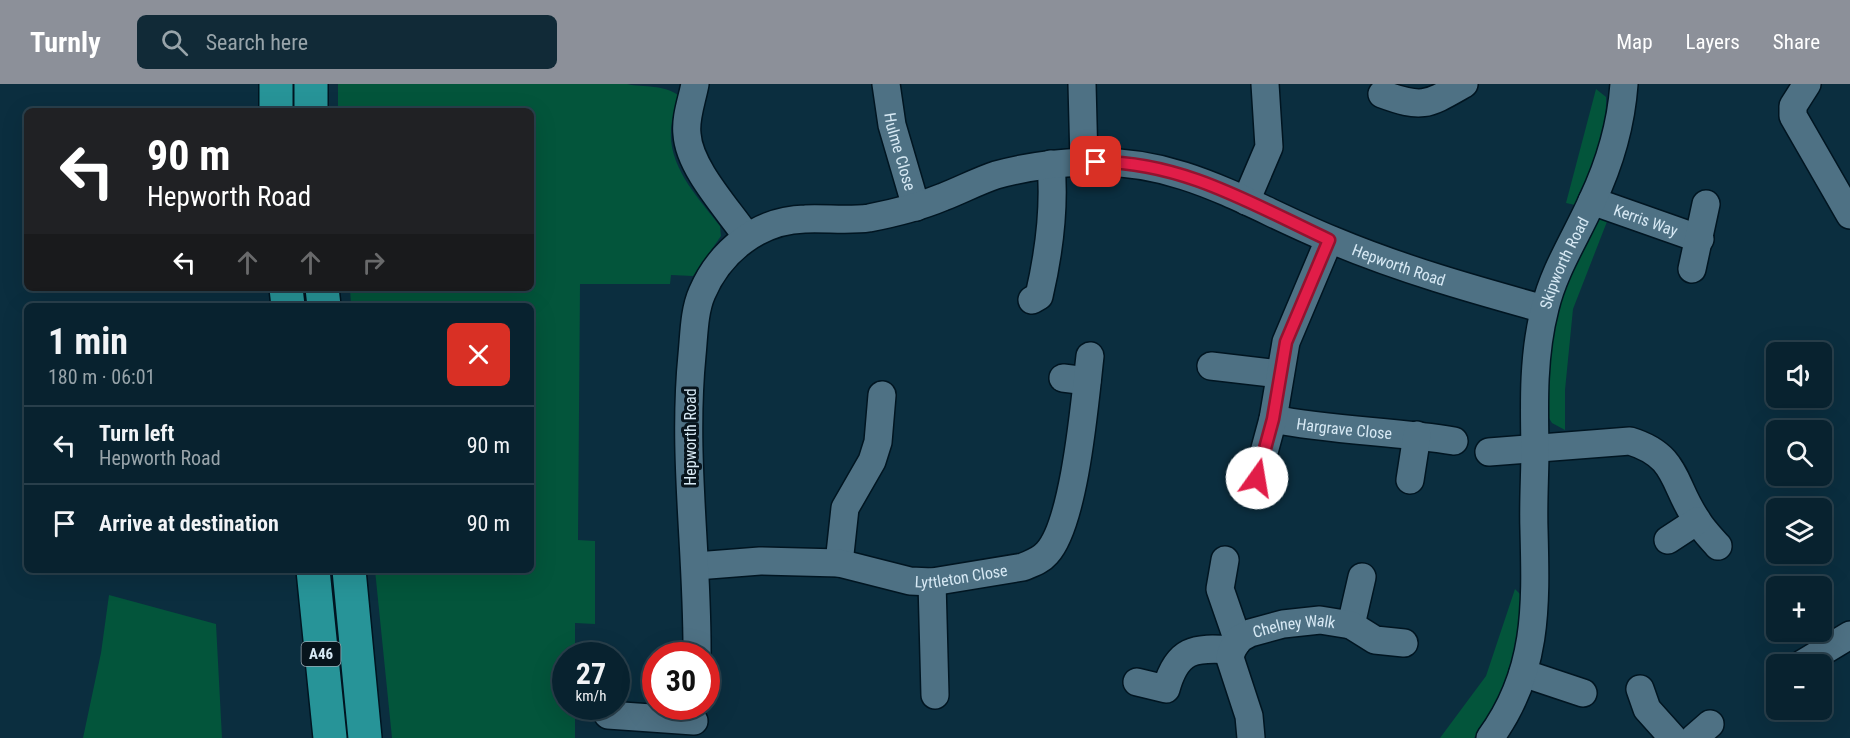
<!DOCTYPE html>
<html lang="en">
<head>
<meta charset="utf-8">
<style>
  :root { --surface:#08222f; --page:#112a37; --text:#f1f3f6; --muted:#98a4aa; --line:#293f4b; --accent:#8c9099 }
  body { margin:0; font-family:"Roboto Condensed",sans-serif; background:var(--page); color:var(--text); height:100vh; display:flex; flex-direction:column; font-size:22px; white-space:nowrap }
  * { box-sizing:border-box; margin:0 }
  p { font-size:20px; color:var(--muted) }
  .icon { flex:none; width:33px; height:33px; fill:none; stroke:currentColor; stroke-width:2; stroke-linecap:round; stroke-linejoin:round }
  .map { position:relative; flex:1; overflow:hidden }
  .side { position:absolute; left:24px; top:219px; width:510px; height:270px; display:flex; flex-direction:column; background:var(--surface); border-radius:9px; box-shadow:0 6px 24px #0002,0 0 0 2px var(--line) }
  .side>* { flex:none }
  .guide { position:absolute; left:24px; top:24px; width:510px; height:183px; border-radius:9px; box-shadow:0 6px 24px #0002,0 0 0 2px var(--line); background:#202124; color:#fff; overflow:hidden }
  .fabs { position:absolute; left:1766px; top:258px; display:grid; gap:12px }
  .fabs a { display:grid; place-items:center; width:66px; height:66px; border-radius:9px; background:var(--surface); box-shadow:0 6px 24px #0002,0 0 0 2px var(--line); font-size:30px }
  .speed { position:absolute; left:552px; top:558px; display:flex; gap:12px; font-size:30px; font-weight:700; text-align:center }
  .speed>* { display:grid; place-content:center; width:78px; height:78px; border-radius:50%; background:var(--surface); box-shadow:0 6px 24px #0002,0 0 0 2px var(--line); line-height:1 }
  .speed small { font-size:15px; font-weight:400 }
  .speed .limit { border:9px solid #d22; background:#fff; color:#111 }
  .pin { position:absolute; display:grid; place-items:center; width:51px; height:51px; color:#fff; margin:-26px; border-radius:12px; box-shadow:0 3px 9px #0006 }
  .me { position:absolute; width:66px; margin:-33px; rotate:13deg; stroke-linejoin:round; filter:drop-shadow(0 0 4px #0008) }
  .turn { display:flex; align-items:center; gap:21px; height:126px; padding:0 24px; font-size:27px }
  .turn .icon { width:78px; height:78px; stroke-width:2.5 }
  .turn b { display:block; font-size:42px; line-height:51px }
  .lanes { display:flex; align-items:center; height:57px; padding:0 24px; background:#0003; justify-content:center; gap:30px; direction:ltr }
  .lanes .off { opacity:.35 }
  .round { display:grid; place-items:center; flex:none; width:63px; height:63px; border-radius:9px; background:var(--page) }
  .overview { display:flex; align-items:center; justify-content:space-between; height:102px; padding:0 24px }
  h1 { font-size:36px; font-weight:700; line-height:45px }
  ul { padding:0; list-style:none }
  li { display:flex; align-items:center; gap:18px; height:78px; padding:0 24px; border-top:2px solid var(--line) }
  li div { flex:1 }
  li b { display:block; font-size:22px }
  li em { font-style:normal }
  header { display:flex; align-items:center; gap:36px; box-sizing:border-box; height:84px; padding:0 30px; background:var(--accent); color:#fff }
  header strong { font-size:28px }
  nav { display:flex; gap:33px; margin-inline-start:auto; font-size:21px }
  .search { width:420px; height:54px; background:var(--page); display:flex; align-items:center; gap:15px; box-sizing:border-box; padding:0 21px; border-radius:9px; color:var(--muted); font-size:22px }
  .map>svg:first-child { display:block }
  .green { fill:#03553b }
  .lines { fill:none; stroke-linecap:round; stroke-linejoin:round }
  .minor-casing { stroke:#001521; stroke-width:30 }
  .highway-casing { stroke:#001521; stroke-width:36 }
  .minor { stroke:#4e7184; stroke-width:27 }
  .highway { stroke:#279498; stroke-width:33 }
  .route-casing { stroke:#92132f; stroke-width:15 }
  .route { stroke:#e11d48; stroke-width:10 }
  .labels { text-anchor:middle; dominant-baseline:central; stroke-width:6; stroke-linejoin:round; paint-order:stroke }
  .shield { fill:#07141c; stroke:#99a9b3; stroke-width:1.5 }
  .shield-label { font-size:15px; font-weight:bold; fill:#d7e9f4 }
  .street-label { font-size:16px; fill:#d7e9f4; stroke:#07141c }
</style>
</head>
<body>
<header>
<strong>Turnly</strong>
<div class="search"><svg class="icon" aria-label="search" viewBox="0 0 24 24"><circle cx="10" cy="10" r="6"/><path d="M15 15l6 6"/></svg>Search here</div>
<nav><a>Map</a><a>Layers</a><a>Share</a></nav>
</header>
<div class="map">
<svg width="1850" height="654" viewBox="0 0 1850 654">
  <rect width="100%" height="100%" fill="#0b2e3f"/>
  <g class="green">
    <path d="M338 0H627C646 4 662 0 678 11 677 23 671 35 671 48 669 84 700 116 720 142L721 152 693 192 671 191 670 200H580L578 456 595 457V540L575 539V571L566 572V622L575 623V654H392L375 486H531V222H351L350 204H531V27H338Z"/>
    <path d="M1596 5 1606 13C1607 52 1592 87 1575 121L1566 119Z"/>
    <polygon points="1598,134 1608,135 1573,225 1565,306 1565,346 1552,339 1544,326 1546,267 1568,189"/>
    <polygon points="1515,505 1521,511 1517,561 1502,610 1474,654 1440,654 1486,592"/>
    <polygon points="109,511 216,540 222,654 83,654 101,569"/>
  </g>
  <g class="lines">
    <defs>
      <g id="minor">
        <path d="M695 0C692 16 685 34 687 50 689 84 728 125 747 153"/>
        <path id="s1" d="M886 0 892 41 916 123"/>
        <polyline points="1082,0 1084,78"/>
        <polyline points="1807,0 1793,22 1793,32 1850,131"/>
        <path d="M1382 10C1423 25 1427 21 1464 0"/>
        <polyline points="1246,117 1269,63 1265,0"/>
        <path id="s2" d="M1592 117 1700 155"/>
        <polyline points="1692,185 1706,120"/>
        <path d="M1032 216 1039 212C1049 169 1055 125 1051 80"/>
        <polyline points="1211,282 1280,290"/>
        <polyline points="1063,294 1087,297"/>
        <path id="s3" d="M1273 335C1333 347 1394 347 1454 357"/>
        <path d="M1489 368 1630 357C1679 372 1672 400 1697 436 1702 445 1711 454 1718 462"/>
        <polyline points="1257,394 1273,335 1286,258 1329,156"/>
        <polyline points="1410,396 1417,351"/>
        <polyline points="1668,456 1697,437"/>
        <polyline points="1225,476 1220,505 1238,557"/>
        <polyline points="839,479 845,424 872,377 878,358 882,311"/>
        <path id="s4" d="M696 482 760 477 839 479 910 497 932 498 1023 483C1032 479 1040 477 1047 469 1075 439 1085 315 1090 272"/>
        <polyline points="932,498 935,611"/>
        <polyline points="1351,541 1362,493"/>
        <path id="s5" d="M697 572C698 471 682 372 692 271 694 251 694 227 702 209 720 167 759 136 805 135 826 134 849 137 869 134 895 129 919 123 943 113 961 106 978 97 996 91 1025 83 1055 79 1085 78 1185 75 1244 120 1332 156 1401 185 1472 205 1544 225"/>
        <polyline points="1802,580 1850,551"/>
        <polyline points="1523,589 1583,609"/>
        <path d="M1137 598 1166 605C1177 565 1194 563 1232 566"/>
        <polyline points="1640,605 1647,625 1673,654"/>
        <polyline points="608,631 694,637"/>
        <path id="s6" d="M1251 654 1249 632 1230 574 1232 566 1239 555 1250 549 1283 540 1320 536 1351 541 1375 556 1404 559"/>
        <path id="s7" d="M1490 654C1538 589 1536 522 1534 446 1533 419 1535 391 1535 364 1534 318 1533 270 1545 224 1554 186 1576 153 1592 117 1610 79 1621 42 1624 0"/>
        <polyline points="1694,654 1710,640"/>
      </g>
      <g id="highway">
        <polyline points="276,0 276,27"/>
        <polyline points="311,0 311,27"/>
        <polyline points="286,204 288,222"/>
        <polyline points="322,204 324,222"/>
        <polyline points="313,486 330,654"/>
        <polyline points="349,486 365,654"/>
      </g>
    </defs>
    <use href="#minor" class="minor-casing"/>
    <use href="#highway" class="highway-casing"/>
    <use href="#minor" class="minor"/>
    <use href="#highway" class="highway"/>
  </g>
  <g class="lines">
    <defs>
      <path id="route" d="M1096 78C1182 77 1254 121 1329 156L1286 258 1273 335 1257 394"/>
    </defs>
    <use href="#route" class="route-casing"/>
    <use href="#route" class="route"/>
  </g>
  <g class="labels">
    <rect class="shield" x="301.5" y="558" width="39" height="24" rx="4.5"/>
    <g class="shield-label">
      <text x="321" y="570">A46</text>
    </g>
    <g class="street-label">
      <text stroke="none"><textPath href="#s1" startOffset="69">Hulme Close</textPath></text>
      <text stroke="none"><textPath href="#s2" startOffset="57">Kerris Way</textPath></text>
      <text stroke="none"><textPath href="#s7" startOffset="489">Skipworth Road</textPath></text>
      <text stroke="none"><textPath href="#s5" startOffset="1120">Hepworth Road</textPath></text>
      <text stroke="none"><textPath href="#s3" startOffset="72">Hargrave Close</textPath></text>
      <text transform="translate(690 353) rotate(-90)">Hepworth Road</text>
      <text stroke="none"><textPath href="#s4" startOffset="268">Lyttleton Close</textPath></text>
      <text stroke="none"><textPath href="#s6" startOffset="162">Chelney Walk</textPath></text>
    </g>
  </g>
</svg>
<div class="fabs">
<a><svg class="icon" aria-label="sound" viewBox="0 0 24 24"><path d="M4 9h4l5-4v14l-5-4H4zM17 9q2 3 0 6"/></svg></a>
<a><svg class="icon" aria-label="search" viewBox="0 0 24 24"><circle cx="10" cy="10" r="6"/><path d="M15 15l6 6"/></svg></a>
<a><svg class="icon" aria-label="layers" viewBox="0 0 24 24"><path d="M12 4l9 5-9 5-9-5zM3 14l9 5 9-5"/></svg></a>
<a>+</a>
<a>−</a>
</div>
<div class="speed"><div>27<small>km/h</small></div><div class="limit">30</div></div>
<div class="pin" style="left:1096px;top:78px;background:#d93025"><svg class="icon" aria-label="arrive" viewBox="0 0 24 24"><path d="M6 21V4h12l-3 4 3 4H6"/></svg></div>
<svg class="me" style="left:1257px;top:394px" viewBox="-20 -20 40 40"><circle r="19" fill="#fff"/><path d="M0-13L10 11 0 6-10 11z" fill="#e11d48"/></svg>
<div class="guide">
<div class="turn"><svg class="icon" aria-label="left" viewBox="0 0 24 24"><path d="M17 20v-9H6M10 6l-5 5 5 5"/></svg><div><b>90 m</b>Hepworth Road</div></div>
<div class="lanes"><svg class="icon" aria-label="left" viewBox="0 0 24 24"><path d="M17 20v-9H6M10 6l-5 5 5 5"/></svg><svg class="icon off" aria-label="ahead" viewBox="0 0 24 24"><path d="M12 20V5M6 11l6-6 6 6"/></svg><svg class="icon off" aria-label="ahead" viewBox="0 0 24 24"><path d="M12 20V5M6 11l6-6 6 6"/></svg><svg class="icon off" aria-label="right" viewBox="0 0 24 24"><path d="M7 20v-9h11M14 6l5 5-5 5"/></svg></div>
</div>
<section class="side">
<div class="overview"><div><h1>1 min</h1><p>180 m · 06:01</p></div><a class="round" style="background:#d93025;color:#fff"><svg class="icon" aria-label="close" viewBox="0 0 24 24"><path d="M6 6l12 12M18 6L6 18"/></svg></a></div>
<ul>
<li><svg class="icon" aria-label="left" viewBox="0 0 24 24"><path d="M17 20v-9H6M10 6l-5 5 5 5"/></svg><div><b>Turn left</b><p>Hepworth Road</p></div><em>90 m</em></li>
<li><svg class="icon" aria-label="arrive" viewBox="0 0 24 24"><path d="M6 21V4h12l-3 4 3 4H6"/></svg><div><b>Arrive at destination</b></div><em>90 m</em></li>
</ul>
</section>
</div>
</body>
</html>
